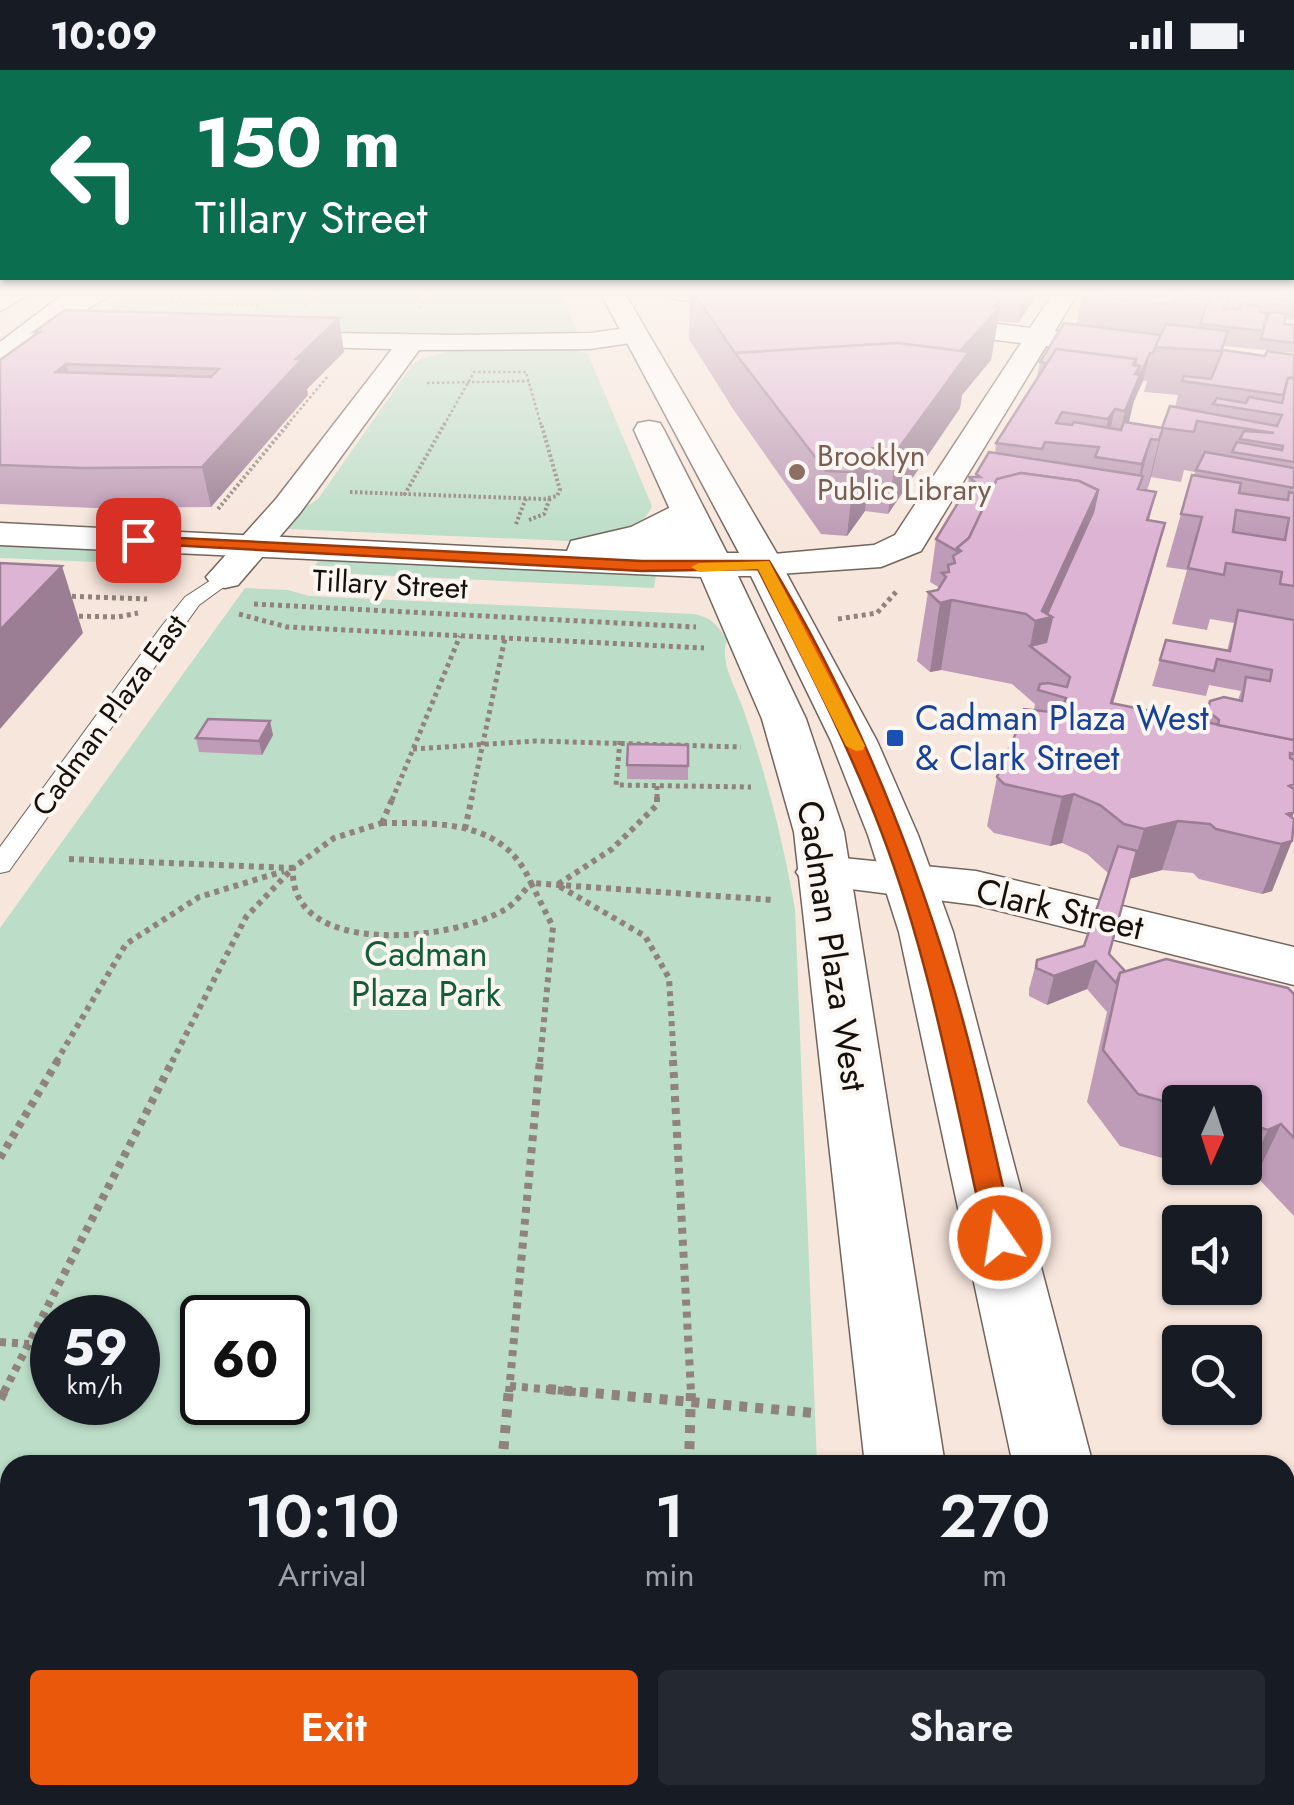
<!DOCTYPE html>
<html lang="en">
<head>
<meta charset="utf-8">
<style>
  :root { --surface:#171b24; --page:#242831; --text:#f1f3f6; --muted:#9ea1a6; --accent:#ea580c }
  body { margin:0; font-family:Jost,sans-serif; background:var(--page); color:var(--text); height:100vh; display:flex; flex-direction:column; font-size:38px; white-space:nowrap }
  * { box-sizing:border-box; margin:0 }
  p { font-size:32px; color:var(--muted) }
  .icon { flex:none; width:55px; height:55px; fill:none; stroke:currentColor; stroke-width:2; stroke-linecap:round; stroke-linejoin:round }
  .map { position:relative; flex:1; overflow:hidden }
  .details { position:absolute; left:0px; top:1385px; width:1295px; height:350px; display:flex; flex-direction:column; background:var(--surface); border-radius:30px 30px 0 0; box-shadow:0 2px 8px #0004 }
  .details>* { flex:none }
  .hud { position:absolute; left:0px; top:0px; width:1295px; height:210px; box-shadow:0 2px 8px #0004; background:#0b6e4f; color:#fff; overflow:hidden }
  .needle { width:65px; rotate:183deg }
  .buttons { position:absolute; left:1162px; top:1015px; display:grid; gap:20px }
  .buttons a { display:grid; place-items:center; width:100px; height:100px; border-radius:10px; background:var(--surface); box-shadow:0 2px 8px #0004; font-size:50px }
  .speed { position:absolute; left:30px; top:1225px; display:flex; gap:20px; font-size:50px; font-weight:700; text-align:center }
  .speed>* { display:grid; place-content:center; width:130px; height:130px; border-radius:50%; background:var(--surface); box-shadow:0 2px 8px #0004; line-height:1 }
  .speed small { font-size:25px; font-weight:400 }
  .speed .limit { border:5px solid #111; border-radius:15px; background:#fff; color:#111 }
  .pin { position:absolute; display:grid; place-items:center; width:85px; height:85px; color:#fff; margin:-42px; border-radius:20px; box-shadow:0 5px 15px #0006 }
  .me { position:absolute; width:110px; margin:-55px; rotate:347deg; stroke-linejoin:round; filter:drop-shadow(0 0 8px #0008) }
  .turn { display:flex; align-items:center; gap:35px; height:210px; padding:0 30px; font-size:45px }
  .turn .icon { width:130px; height:130px; stroke-width:2.5 }
  .turn b { display:block; font-size:70px; line-height:85px }
  .eta { display:flex; justify-content:space-evenly; align-items:center; height:170px; text-align:center }
  .eta b { font-size:60px; font-weight:600; line-height:70px }
  .button { display:flex; gap:20px; margin-top:auto; padding:20px 30px }
  .button a { flex:1; height:115px; border-radius:10px; background:var(--accent); color:#fff; font-size:40px; font-weight:600; line-height:115px; text-align:center }
  .button a+a { background:var(--page); color:var(--text) }
  .status { display:flex; justify-content:space-between; align-items:center; height:70px; padding:0 50px; background:var(--surface); direction:ltr }
  .status svg { height:28px; fill:currentColor }
  .map>svg:first-child { display:block }
  .green { fill:#bcdec8; fill-rule:evenodd }
  .lines { fill:none; stroke-linecap:round; stroke-linejoin:round }
  .service-casing { stroke:#73645b; stroke-width:2 }
  .pedestrian-casing { stroke:#73645b; stroke-width:3 }
  .minor-casing { stroke:#73645b; stroke-width:3 }
  .secondary-casing { stroke:#73645b; stroke-width:3 }
  .primary-casing { stroke:#73645b; stroke-width:3 }
  .path-far5 { stroke:#8f837c; stroke-width:2.5; stroke-dasharray:2.5 2.5; stroke-linecap:butt }
  .path-far4 { stroke:#8f837c; stroke-width:4; stroke-dasharray:2.5 2.5; stroke-linecap:butt }
  .path-far3 { stroke:#8f837c; stroke-width:5; stroke-dasharray:4 4; stroke-linecap:butt }
  .path-far2 { stroke:#8f837c; stroke-width:6; stroke-dasharray:5 5; stroke-linecap:butt }
  .path-far1 { stroke:#8f837c; stroke-width:8; stroke-dasharray:6 6; stroke-linecap:butt }
  .path { stroke:#8f837c; stroke-width:10; stroke-dasharray:8 8; stroke-linecap:butt }
  .service { fill:#fff; fill-rule:evenodd }
  .pedestrian { fill:#fff; fill-rule:evenodd }
  .minor { fill:#fff; fill-rule:evenodd }
  .secondary { fill:#fff; fill-rule:evenodd }
  .primary { fill:#fff; fill-rule:evenodd }
  .wall { fill:#be9bb6; fill-rule:evenodd }
  .shaded-wall { fill:#9b7e94 }
  .building { fill:#ddb4d4; stroke:#9b7e94; stroke-width:2.5; fill-rule:evenodd }
  .route { fill:#ea580c; stroke:#983908; stroke-width:2.5 }
  .slow { fill:#f59e0b }
  .education-dot { fill:#8d6e63; stroke:#fcf6f2; stroke-width:4 }
  .transit-dot { fill:#1a4fb4; stroke:#fcf6f2; stroke-width:4 }
  .labels { text-anchor:middle; dominant-baseline:central; stroke-width:8; stroke-linejoin:round; paint-order:stroke }
  .far-education-label { font-size:30px; fill:#785e54; stroke:#fcf6f2; text-anchor:start }
  .far-street-label { font-size:30px; fill:#16100d; stroke:#fcf6f2 }
  .transit-label { font-size:35px; fill:#164399; stroke:#fcf6f2; text-anchor:start }
  .street-label { font-size:35px; fill:#16100d; stroke:#fcf6f2 }
  .park-label { font-size:35px; fill:#145d39; stroke:#fcf6f2 }
</style>
</head>
<body>
<div class="status"><b>10:09</b><svg viewBox="0 0 49 12"><path d="M0 12V9h3v3zM5 12V6h3v6zM10 12V3h3v9zM15 12V0h3v12zM26 1h20v11H26zM47 4h2v5h-2z"/></svg></div>
<div class="map">
<svg width="1294" height="1735" viewBox="0 0 1294 1735">
  <rect width="100%" height="100%" fill="#f7e6dc"/>
  <g class="green">
    <polygon points="282,222 560,222 577,260 574,263 432,267 73,254 104,240 124,225 277,226"/>
    <path d="M570 279 588 284 652 436C641 465 597 468 570 471L288 459 301 440 318 429 412 295 420 289 455 280Z"/>
    <polygon points="0,476 157,483 146,494 0,488"/>
    <polygon points="319,489 656,505 654,518 311,502"/>
    <path d="M245 518 288 520 309 526 693 544C711 547 718 555 727 570 719 591 735 616 742 636 766 703 783 770 795 839L817 1395H10V1725H831V1735H0V858ZM52 1248H138V1332H52ZM202 1248H288V1332H202Z"/>
  </g>
  <g class="lines">
    <defs>
      <polygon id="service" points="225,501 234,507 232,511 199,535 9,801 0,803 0,777 161,557 185,527"/>
      <polygon id="pedestrian" points="675,455 685,457 701,488 697,494 617,494 607,491 603,485 610,477"/>
      <g id="minor">
        <polygon points="85,222 116,222 56,257 47,260 34,252"/>
        <polygon points="663,222 736,222 774,228 777,233 765,240 675,229"/>
        <polygon points="1054,222 1078,222 1055,261 1137,272 1141,278 1137,284 1127,286 1046,276 921,481 881,497 764,505 751,502 745,494 751,486 874,475 895,465 1021,273 925,261 916,258 912,253 916,248 925,245 1030,258"/>
        <polygon points="635,257 648,265 644,271 590,279 419,280 300,443 238,515 225,518 212,515 206,507 276,429 392,279 267,276 254,268 258,262 459,265 590,263"/>
        <polygon points="822,786 976,801 1294,877 1294,915 976,835 804,813 796,802 804,791"/>
      </g>
      <g id="secondary">
        <polygon points="600,222 624,222 783,494 777,502 764,505 751,502 745,494"/>
        <polygon points="649,351 660,353 664,360 734,497 728,505 715,508 702,505 696,497 634,360 638,353"/>
      </g>
      <g id="primary">
        <polygon points="4,222 34,222 0,241 0,224"/>
        <polygon points="66,222 94,222 10,291 0,293 0,272"/>
        <path d="M687 429 699 432 704 439C685 466 644 475 614 483H764L777 486 877 671 918 765 953 862 1093 1395H1013L899 862 868 765 831 671 751 506H738L806 649 844 762 945 1395H865L794 762 762 649 701 507 0 475V453L567 481 571 471 631 457Z"/>
        <polygon points="892,1725 988,1725 989,1735 893,1735"/>
        <polygon points="1070,1725 1166,1725 1168,1735 1072,1735"/>
      </g>
    </defs>
    <use href="#service" class="service-casing"/>
    <use href="#pedestrian" class="pedestrian-casing"/>
    <use href="#minor" class="minor-casing"/>
    <use href="#secondary" class="secondary-casing"/>
    <use href="#primary" class="primary-casing"/>
    <g class="path-far5">
      <polyline points="136,232 259,235"/>
      <polyline points="305,236 318,222"/>
      <polyline points="419,238 430,222"/>
      <polyline points="427,313 529,311"/>
      <polyline points="287,355 328,306"/>
      <polyline points="444,355 474,302 526,302 541,355"/>
    </g>
    <g class="path-far4">
      <polyline points="445,353 405,424 544,429 557,426 560,420 541,353"/>
      <polyline points="350,422 405,424"/>
      <polyline points="218,439 289,353"/>
      <polyline points="529,450 544,444 550,428"/>
      <polyline points="516,454 526,428"/>
    </g>
    <g class="path-far3">
      <polyline points="64,526 147,529"/>
      <polyline points="254,534 696,557"/>
      <polyline points="239,544 287,557 704,578"/>
      <polyline points="71,546 118,547 138,543"/>
      <polyline points="838,549 877,543 896,522"/>
      <polyline points="620,671 616,715 751,717"/>
      <polyline points="413,679 536,671 741,677"/>
      <polyline points="657,716 657,730"/>
      <polyline points="392,730 460,566"/>
      <polyline points="471,730 505,568"/>
    </g>
    <g class="path-far2">
      <polyline points="657,727 657,735 612,779 557,815 645,866 669,908 674,992"/>
      <path d="M382 753C442 753 504 750 531 813 523 822 515 834 504 840 452 871 288 889 293 798L334 768Z"/>
      <polyline points="382,753 393,727"/>
      <polyline points="465,759 472,727"/>
      <polyline points="69,789 293,798 246,847 172,992"/>
      <polyline points="56,992 126,874 199,827 284,801"/>
      <polyline points="540,992 553,857 531,813 774,830"/>
    </g>
    <g class="path-far1">
      <polyline points="673,990 691,1322"/>
      <polyline points="0,1088 58,990"/>
      <polyline points="0,1272 29,1274"/>
      <polyline points="510,1316 576,1322"/>
      <polyline points="4,1322 173,990"/>
      <polyline points="509,1322 540,990"/>
    </g>
    <g class="path">
      <polyline points="548,1319 814,1343"/>
      <polyline points="0,1329 5,1319"/>
      <polyline points="502,1395 509,1319"/>
      <polyline points="689,1395 691,1319"/>
      <polyline points="1285,1453 1294,1456"/>
      <polyline points="675,1725 675,1735"/>
      <polyline points="471,1735 472,1725"/>
    </g>
    <use href="#service" class="service"/>
    <use href="#pedestrian" class="pedestrian"/>
    <use href="#minor" class="minor"/>
    <use href="#secondary" class="secondary"/>
    <use href="#primary" class="primary"/>
  </g>
  <g class="wall">
    <polygon points="169,222 282,222 278,226 169,224"/>
    <polygon points="690,222 1039,222 1018,253 998,251 991,290 962,325 960,338 888,444 865,441 847,466 821,464 733,339 689,269"/>
    <path d="M1083 222H1294V250L1285 249 1284 254 1294 255V283L1224 276 1223 280 1265 286 1294 285V743L1292 748V771L1272 821 1262 824 1199 809 1193 803 1162 800 1130 808 1109 884 1125 901 1294 924V1146L1256 1106 1244 1111 1196 1098H1245V1032H1180V1093L1120 1076 1087 1032 1107 942 1087 919 1047 935 1029 926V919L1037 890 1084 876 1108 803 1087 784 1062 773 1050 776 994 763 987 756 997 707 1007 688 1018 656 1034 640 1035 634 1012 614 941 600 930 602 917 591 928 522 938 520 940 518 930 512 936 469 967 418 969 407H975L976 404 995 383 996 373 1036 311 1040 292 1076 255ZM1143 311H1147L1144 322 1178 325 1175 337 1162 358 1128 353 1133 333ZM1184 400 1195 402 1194 406 1192 405 1166 497 1187 500 1172 554 1207 560 1210 549 1234 553 1227 581 1166 570 1152 616 1206 626 1209 615 1241 621 1238 630 1210 631 1203 652 1113 633 1165 453 1149 450 1156 422 1147 420 1151 407 1181 412Z"/>
    <polygon points="34,262 344,282 307,319 308,325 211,437 95,438 0,434 0,290 35,265"/>
    <polygon points="273,665 262,685 199,682 196,668"/>
    <polygon points="688,675 688,710 627,709 627,695"/>
    <polygon points="1285,1461 1294,1465 1294,1735 1248,1735 1246,1725 1285,1725"/>
  </g>
  <g class="shaded-wall">
    <polygon points="1026,222 1039,222 1018,253 1022,227"/>
    <polygon points="1002,226 991,290 962,325 960,338 888,444 896,382 960,281"/>
    <polygon points="339,248 344,282 307,319 308,325 211,437 202,397 296,289"/>
    <polygon points="1150,283 1143,311 1133,333 1140,305"/>
    <polygon points="66,294 76,330 56,302"/>
    <polygon points="1140,296 1140,305 1129,352 1113,390 1125,341 1135,304"/>
    <polygon points="1115,339 1104,388 1099,388 1108,349"/>
    <polygon points="1163,358 1151,407 1147,420 1159,370"/>
    <polygon points="1151,369 1138,419 1129,445 1142,394"/>
    <polygon points="872,378 865,441 847,466 854,402"/>
    <polygon points="1098,420 1084,484 1043,586 1030,576 1035,551 1042,541"/>
    <polygon points="1165,453 1154,495 1099,680 1111,633"/>
    <polygon points="62,496 83,563 0,659 0,560"/>
    <polygon points="952,530 941,600 930,602 940,533"/>
    <polygon points="270,651 273,665 262,685 259,671"/>
    <polygon points="1074,724 1062,773 1050,776 1062,727"/>
    <polygon points="1294,742 1282,774 1292,771 1272,821 1262,824 1281,774 1287,744"/>
    <polygon points="1178,751 1162,800 1129,809 1144,759"/>
    <polygon points="1096,891 1087,919 1047,935 1054,906"/>
    <polygon points="1281,1054 1256,1106 1244,1111 1268,1060"/>
  </g>
  <g class="building">
    <polygon points="693,222 982,222 1002,226 994,237 1000,237 960,281 897,273 735,283"/>
    <polygon points="982,222 1026,222 1022,227"/>
    <polygon points="1083,222 1176,222 1172,235 1082,225"/>
    <polygon points="1176,222 1209,222 1206,230 1174,226"/>
    <polygon points="1272,222 1294,222 1294,231 1270,228"/>
    <polygon points="1210,227 1228,229 1224,239 1237,240 1244,233 1260,237 1259,242 1268,243 1263,261 1200,254"/>
    <path d="M65 240 339 248 296 289H302L202 397 83 398 0 395V290L39 262H34ZM66 294 219 299 211 307 56 302Z"/>
    <polygon points="1272,242 1286,244 1284,254 1294,255 1294,273 1261,269 1267,246"/>
    <polygon points="1064,253 1161,265 1153,283 1150,283 1140,305 1138,304 1140,296 1135,295 1136,289 1056,279 1048,293 1040,292"/>
    <polygon points="1166,254 1228,261 1221,281 1155,277"/>
    <polygon points="897,273 969,282 896,382 872,378 854,402 826,401 735,283"/>
    <polygon points="1056,279 1136,289 1133,295 1140,296 1135,304 1140,305 1125,341 1115,339 1108,349 1062,342 1056,353 1072,355 1074,352 1121,360 1124,352 1163,358 1159,370 1151,369 1142,394 1095,387 1099,377 1045,372 1042,379 996,373"/>
    <polygon points="1223,280 1265,286 1267,281 1294,285 1294,308 1288,308 1283,325 1182,311 1184,306 1211,309"/>
    <polygon points="1288,308 1294,308 1294,392 1232,382 1237,372 1282,380 1283,376 1240,369 1244,361 1274,363 1197,351 1194,362 1162,358 1170,336 1277,356 1282,345 1213,334 1217,328 1246,333 1249,327 1282,333"/>
    <polygon points="989,382 1143,406 1138,419 1156,422 1147,450 1165,453 1111,633 1294,670 1294,684 1290,683 1290,688 1294,690 1294,714 1289,716 1294,719 1294,742 1287,744 1294,749 1292,771 1281,774 1216,759 1210,754 1178,751 1144,759 1124,754 1100,735 1074,724 1062,727 1004,714 997,707 1005,688 1014,686 1008,681 1016,663 1023,660 1018,656 1024,639 1060,643 1066,628 1038,620 1040,614 1048,613 1067,617 1070,607 1030,576 1046,572 1052,547 1047,544 1093,442 1098,420 1079,411 1021,403 997,409 969,468 957,478 957,481 936,469 970,413 976,413 969,407 980,407 976,404"/>
    <polygon points="1205,382 1294,398 1294,418 1196,400"/>
    <polygon points="1021,403 1079,411 1098,420 1042,541 1052,547 1035,551 1026,544 952,530 940,533 928,522 938,520 946,507 942,503 949,502 948,495 955,493 953,486 961,481 957,478 969,468 997,409"/>
    <path d="M1192 405 1241 413 1239 423 1288 430 1289 422 1294 423V516L1280 514 1282 502 1226 493 1224 505 1188 498 1202 447 1181 444ZM1236 440 1289 448 1285 470 1233 462Z"/>
    <polygon points="0,493 62,496 0,560"/>
    <polygon points="1238,540 1294,550 1294,670 1218,655 1219,650 1208,641 1210,631 1224,627 1242,631 1246,607 1270,611 1272,600 1217,589 1214,601 1160,590 1166,570 1230,581"/>
    <polygon points="208,649 270,651 259,671 196,668"/>
    <polygon points="628,674 688,675 688,696 627,695"/>
    <polygon points="1118,776 1137,781 1109,884 1125,901 1120,903 1116,913 1096,891 1054,906 1036,898 1037,890 1084,876"/>
    <polygon points="1166,889 1288,918 1294,924 1294,1068 1281,1054 1268,1060 1245,1053 1245,1032 1180,1032 1180,1036 1138,1024 1103,980 1120,903"/>
    <polygon points="1285,1461 1294,1465 1294,1731 1285,1700"/>
  </g>
  <linearGradient id="sky" x2="0" y2="1"><stop stop-color="#88b2e1"/><stop offset="0.48" stop-color="#fbf4ef"/><stop offset="1" stop-color="#fbf4ef" stop-opacity="0"/></linearGradient>
  <rect width="1294" height="465" fill="url(#sky)"/>
  <path class="route" d="M138 466 642 491H769C848 621 907 764 951 909 977 994 994 1082 1015 1168L1010 1176 1000 1180 990 1176 986 1168C955 1032 931 892 881 761 847 671 802 586 758 499L642 501 133 473 131 470Z"/>
  <polygon class="slow" points="769,491 865,676 863,680 856,681 846,676 758,499 699,502 691,497 699,493"/>
  <circle class="education-dot" cx="797" cy="402" r="10"/>
  <rect class="transit-dot" x="885" y="658" width="20" height="20" rx="5"/>
  <g class="labels">
    <g class="far-education-label">
      <text x="817" y="385">Brooklyn<tspan x="817" dy="34">Public Library</tspan></text>
    </g>
    <g class="far-street-label">
      <text transform="translate(390 514) rotate(3)">Tillary Street</text>
      <text transform="translate(109 645) rotate(-54)">Cadman Plaza East</text>
    </g>
    <g class="transit-label">
      <text x="915" y="648">Cadman Plaza West<tspan x="915" dy="40">&amp; Clark Street</tspan></text>
    </g>
    <g class="street-label">
      <text transform="translate(1060 839) rotate(13)">Clark Street</text>
      <text transform="translate(832 876) rotate(81)">Cadman Plaza West</text>
    </g>
    <g class="park-label">
      <text x="426" y="884">Cadman<tspan x="426" dy="40">Plaza Park</tspan></text>
    </g>
  </g>
</svg>
<div class="buttons">
<a><svg class="needle" viewBox="-14 -14 28 28"><path d="M0-13l5 13h-10z" fill="#e53935"/><path d="M0 13l5-13h-10z" fill="#9ea1a6"/></svg></a>
<a><svg class="icon" aria-label="sound" viewBox="0 0 24 24"><path d="M4 9h4l5-4v14l-5-4H4zM17 9q2 3 0 6"/></svg></a>
<a><svg class="icon" aria-label="search" viewBox="0 0 24 24"><circle cx="10" cy="10" r="6"/><path d="M15 15l6 6"/></svg></a>
</div>
<div class="speed"><div>59<small>km/h</small></div><div class="limit">60</div></div>
<div class="pin" style="left:138px;top:470px;background:#d93025"><svg class="icon" aria-label="arrive" viewBox="0 0 24 24"><path d="M6 21V4h12l-3 4 3 4H6"/></svg></div>
<svg class="me" style="left:1000px;top:1168px" viewBox="-20 -20 40 40"><circle r="17" fill="#ea580c" stroke="#fff" stroke-width="3"/><path d="M0-11L8 9 0 5-8 9z" fill="#fff"/></svg>
<div class="hud">
<div class="turn"><svg class="icon" aria-label="left" viewBox="0 0 24 24"><path d="M17 20v-9H6M10 6l-5 5 5 5"/></svg><div><b>150 m</b>Tillary Street</div></div>
</div>
<section class="details">
<div class="eta">
<div><b>10:10</b><p>Arrival</p></div>
<div><b>1</b><p>min</p></div>
<div><b>270</b><p>m</p></div>
</div>
<div class="button"><a>Exit</a><a>Share</a></div>
</section>
</div>
</body>
</html>
